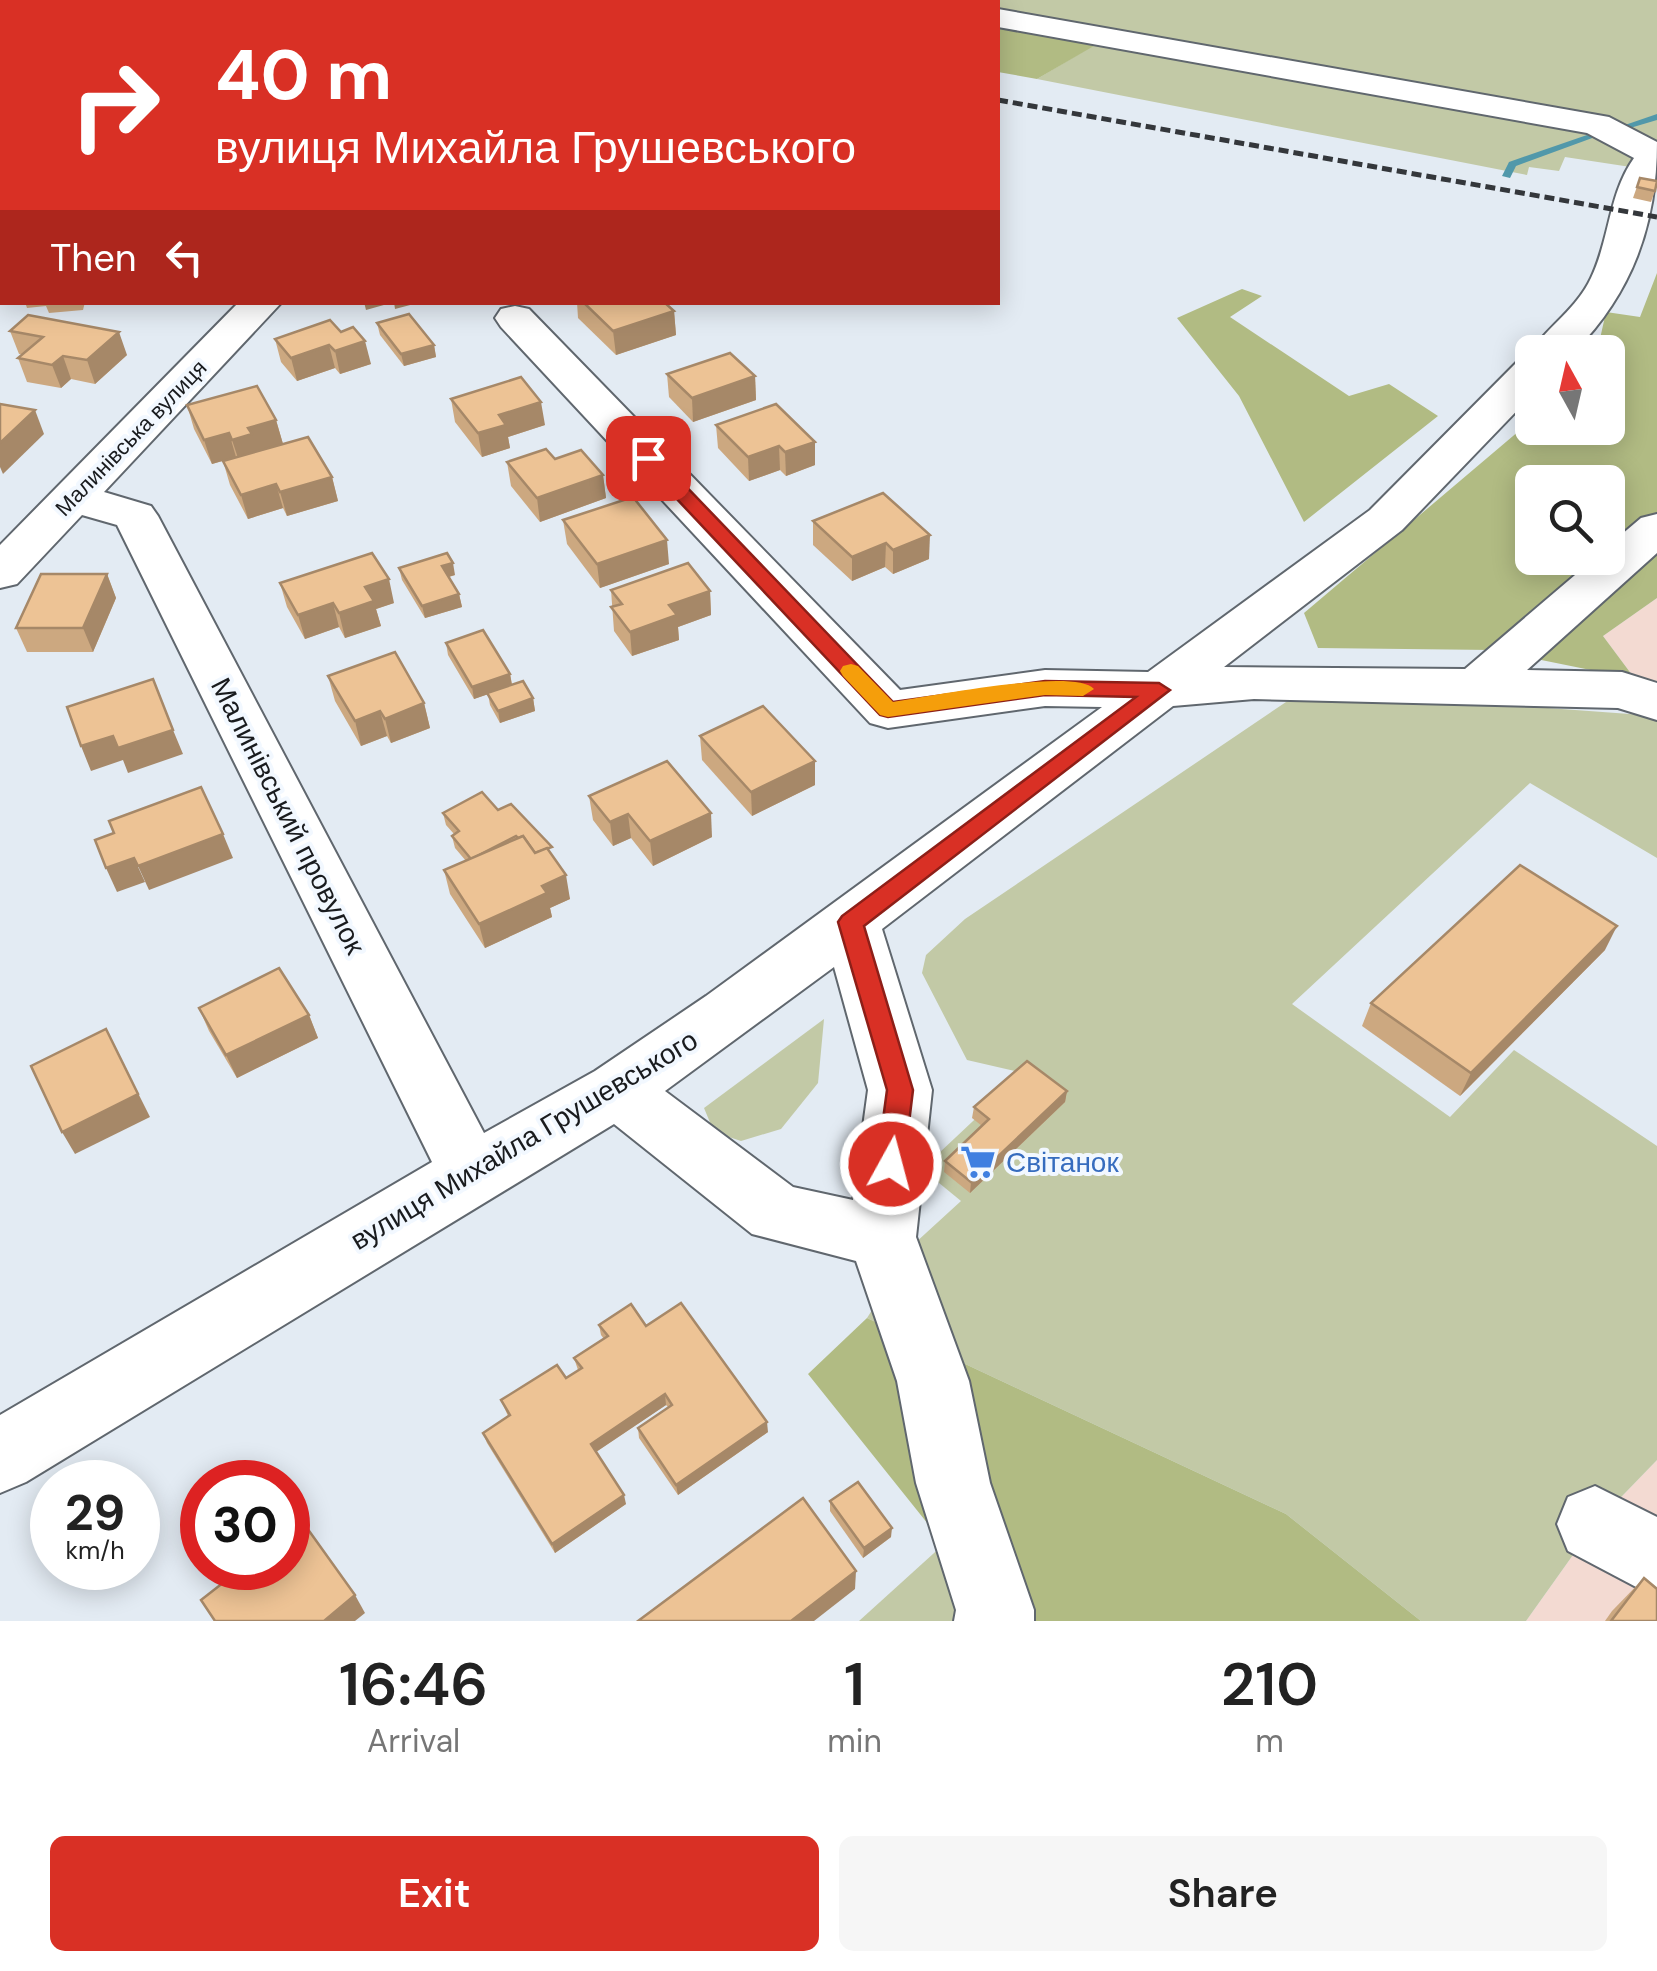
<!DOCTYPE html>
<html lang="en">
<head>
<meta charset="utf-8">
<style>
  :root { --surface:#fff; --page:#f6f6f6; --text:#222; --muted:#767676; --accent:#d93025 }
  body { margin:0; font-family:"DM Sans",sans-serif; background:var(--page); color:var(--text); height:100vh; display:flex; flex-direction:column; font-size:38px; white-space:nowrap }
  * { box-sizing:border-box; margin:0 }
  p { font-size:32px; color:var(--muted) }
  .icon { flex:none; width:55px; height:55px; fill:none; stroke:currentColor; stroke-width:2; stroke-linecap:round; stroke-linejoin:round }
  .map { position:relative; height:1621px; overflow:hidden }
  .sheet { display:flex; flex-direction:column; background:var(--surface); flex:1 }
  .sheet>* { flex:none }
  .banner { position:absolute; left:0px; top:0px; width:1000px; height:305px; box-shadow:0 5px 25px #0003; background:#d93025; color:#fff; overflow:hidden }
  .needle { width:65px; rotate:352deg }
  .fabs { position:absolute; left:1515px; top:335px; display:grid; gap:20px }
  .fabs a { display:grid; place-items:center; width:110px; height:110px; border-radius:15px; background:var(--surface); box-shadow:0 5px 25px #0003; font-size:50px }
  .speed { position:absolute; left:30px; top:1460px; display:flex; gap:20px; font-size:50px; font-weight:700; text-align:center }
  .speed>* { display:grid; place-content:center; width:130px; height:130px; border-radius:50%; background:var(--surface); box-shadow:0 5px 25px #0003; line-height:1 }
  .speed small { font-size:25px; font-weight:400 }
  .speed .limit { border:15px solid #d22; background:#fff; color:#111 }
  .pin { position:absolute; display:grid; place-items:center; width:85px; height:85px; color:#fff; margin:-42px; border-radius:20px; box-shadow:0 5px 15px #0006 }
  .me { position:absolute; width:110px; margin:-55px; rotate:7deg; stroke-linejoin:round; filter:drop-shadow(0 0 8px #0008) }
  .turn { display:flex; align-items:center; gap:35px; height:210px; padding:0 50px; font-size:45px }
  .turn .icon { width:130px; height:130px; stroke-width:2.5 }
  .turn b { display:block; font-size:70px; line-height:85px }
  .then { display:flex; align-items:center; height:95px; padding:0 50px; background:#0003; gap:20px; font-size:38px }
  .eta { display:flex; justify-content:space-evenly; align-items:center; height:170px; text-align:center }
  .eta b { font-size:60px; font-weight:600; line-height:70px }
  .primary-button { display:flex; gap:20px; margin-top:auto; padding:20px 50px }
  .primary-button a { flex:1; height:115px; border-radius:15px; background:var(--accent); color:#fff; font-size:40px; font-weight:600; line-height:115px; text-align:center }
  .primary-button a+a { background:var(--page); color:var(--text) }
  .map>svg:first-child { display:block }
  .commercial { fill:#f3dad2 }
  .green { fill:#c2c9a6 }
  .forest { fill:#b1bb83; fill-rule:evenodd }
  .lines { fill:none; stroke-linecap:round; stroke-linejoin:round }
  .stream { fill:#5198aa; fill-rule:evenodd }
  .minor-casing { stroke:#60676e; stroke-width:4 }
  .minor { fill:#fff; fill-rule:evenodd }
  .rail { stroke:#34373b; stroke-width:5; stroke-dasharray:10 5; stroke-linecap:butt }
  .wall { fill:#cca880 }
  .shaded-wall { fill:#a68868 }
  .building { fill:#edc395; stroke:#a68868; stroke-width:2.5 }
  .route { fill:#d93025; stroke:#8d1f18; stroke-width:2.5 }
  .slow { fill:#f59e0b }
  .labels { text-anchor:middle; dominant-baseline:central; stroke-width:8; stroke-linejoin:round; paint-order:stroke }
  .far-street-label { font-size:22px; fill:#191b1e; stroke:#f2f8ff }
  .street-label { font-size:28px; fill:#191b1e; stroke:#f2f8ff }
  .shop-label { font-size:28px; fill:#366cbe; stroke:#f2f8ff; text-anchor:start }
</style>
</head>
<body>
<div class="map">
<svg width="1657" height="1621" viewBox="0 0 1657 1621">
  <rect width="100%" height="100%" fill="#e3ebf3"/>
  <g class="commercial">
    <polygon points="1657,598 1657,685 1635,679 1603,636"/>
    <polygon points="1657,1460 1657,1621 1526,1621 1595,1524"/>
  </g>
  <g class="green">
    <polygon points="852,0 1657,0 1657,171 1565,157 1559,171 1529,167 1527,175 1037,79 1109,36 998,20 998,2"/>
    <polygon points="1292,698 1439,700 1657,716 1657,858 1530,783 1292,1004 1450,1117 1514,1050 1657,1146 1657,1460 1595,1524 1526,1621 1421,1621 1286,1514 867,1318 914,1244 961,1201 922,1169 1024,1073 967,1060 922,973 926,955 965,919"/>
    <polygon points="824,1019 818,1083 781,1129 741,1141 714,1132 704,1108"/>
    <polygon points="944,1544 989,1621 859,1621"/>
  </g>
  <g class="forest">
    <polygon points="998,20 1111,36 1037,79 998,72"/>
    <path d="M1657 273V598L1603 636 1635 679 1492 650 1318 648 1304 613 1532 420V428H1608V352H1597L1606 312 1640 317ZM1532 482H1608V558H1532Z"/>
    <polygon points="1242,289 1262,296 1230,317 1349,396 1389,384 1438,416 1304,522 1239,396 1177,318"/>
    <polygon points="867,1318 1286,1514 1421,1621 989,1621 944,1544 808,1374"/>
  </g>
  <g class="lines">
    <g class="stream">
      <polygon points="1657,114 1657,120 1630,128 1625,125"/>
      <polygon points="1587,135 1595,137 1516,166 1510,178 1502,176 1509,162"/>
    </g>
    <defs>
      <g id="minor">
        <polygon points="254,0 296,0 298,2 255,2"/>
        <polygon points="883,0 926,0 928,2 884,2"/>
        <path d="M998 9 1609 117 1657 142C1657 225 1632 293 1574 352L1532 355 1530 352C1549 326 1577 308 1591 278 1610 239 1608 195 1634 158L1587 133 998 27Z"/>
        <polygon points="2,148 2,171 0,172 0,149"/>
        <path d="M239 302H282L104 492 151 506 158 516 484 1133 595 1071 706 996 1102 707 1045 706 888 728 870 723 501 327 495 318 501 309 515 306 529 309 900 690 1045 670 1148 672 1370 510 1517 362 1532 358V395L1402 530 1224 667 1465 669 1595 558H1608V546L1641 518 1657 514V553L1527 670 1622 672 1657 683V720L1618 708 1254 699 1173 706 882 929 932 1090 916 1237 969 1381 990 1483 1034 1610V1621H954L956 1610 916 1483 897 1381 856 1261 752 1234 614 1124 26 1482 0 1493V1415L432 1162 117 525 82 515 17 584 0 588V545ZM834 967 868 1090 853 1200 793 1187 665 1091Z"/>
        <polygon points="1595,1486 1657,1517 1657,1598 1568,1551 1557,1524 1568,1497"/>
      </g>
    </defs>
    <use href="#minor" class="minor-casing"/>
    <use href="#minor" class="minor"/>
    <g class="rail">
      <polyline points="437,0 450,2"/>
      <polyline points="490,0 504,2"/>
      <polyline points="998,100 1657,217"/>
    </g>
  </g>
  <g class="wall">
    <polygon points="1640,178 1657,185 1651,202 1633,198"/>
    <polygon points="25,302 85,302 83,310 49,313 46,306 27,308"/>
    <polygon points="577,302 664,302 674,311 676,335 616,355 578,318"/>
    <polygon points="28,315 127,355 95,384 71,379 61,388 27,382 18,358 22,354 19,354 10,331"/>
    <polygon points="330,320 371,364 340,374 335,368 297,381 281,362 275,339"/>
    <polygon points="377,323 434,345 436,357 404,366 380,335"/>
    <polygon points="667,374 755,376 756,400 693,422 669,397"/>
    <polygon points="451,399 545,425 508,437 510,448 482,457 455,422"/>
    <polygon points="187,405 276,420 283,444 332,477 338,501 287,516 283,508 248,519 230,485 223,461 236,457 212,464 194,429"/>
    <polygon points="716,425 815,442 815,465 786,476 780,470 749,481 718,448"/>
    <polygon points="555,459 603,475 606,498 540,522 511,486 507,462"/>
    <polygon points="883,493 929,559 893,574 885,567 852,581 813,545 813,521"/>
    <polygon points="563,520 669,564 600,588 567,544"/>
    <polygon points="399,568 455,575 449,577 459,594 462,607 425,618 402,580"/>
    <polygon points="107,574 116,598 93,652 27,652 16,628"/>
    <polygon points="280,583 394,603 376,609 381,626 345,638 339,627 305,639 287,607"/>
    <polygon points="611,590 710,591 711,615 678,627 679,640 632,656 614,631"/>
    <polygon points="446,643 510,674 512,684 533,698 535,711 500,723 490,705 488,694 474,699 448,655"/>
    <polygon points="328,676 424,703 430,728 391,743 387,736 361,746 335,701"/>
    <polygon points="700,736 815,761 815,785 752,816 702,760"/>
    <polygon points="589,796 712,837 653,866 631,838 613,846 593,820"/>
    <polygon points="498,810 554,858 570,899 550,908 552,917 485,948 450,894 444,870 466,861 455,848 452,836 454,834 446,825 443,813"/>
    <polygon points="1605,950 1460,1096 1362,1026 1371,1003"/>
    <polygon points="199,1008 309,1015 318,1038 237,1078 209,1031"/>
    <polygon points="1067,1091 1065,1102 970,1193 944,1172 945,1161 982,1126 972,1118 974,1107"/>
    <polygon points="599,1325 646,1326 768,1432 678,1495 639,1438 638,1428 668,1407 666,1405 596,1452 626,1504 555,1553 487,1443 483,1433 508,1416 501,1400 566,1378 578,1370 574,1358 604,1339 601,1335"/>
    <polygon points="830,1501 891,1537 863,1558 830,1511"/>
    <polygon points="1644,1578 1657,1621 1605,1621 1612,1611"/>
  </g>
  <g class="shaded-wall">
    <polygon points="364,302 391,302 391,303 366,310"/>
    <polygon points="394,302 414,302 414,304 395,309"/>
    <polygon points="674,311 676,335 616,355 613,331"/>
    <polygon points="119,332 127,355 95,384 87,360"/>
    <polygon points="365,341 371,364 340,374 335,351"/>
    <polygon points="329,345 335,368 297,381 291,358"/>
    <polygon points="434,345 436,357 404,366 401,354"/>
    <polygon points="63,356 71,379 61,388 52,365"/>
    <polygon points="755,376 756,400 693,422 692,398"/>
    <polygon points="541,402 545,425 508,437 510,448 482,457 478,433 499,415"/>
    <polygon points="35,410 44,434 3,474 0,467 0,443"/>
    <polygon points="276,420 283,444 240,464 232,440 248,428"/>
    <polygon points="229,433 236,457 212,464 204,440"/>
    <polygon points="815,442 815,465 786,476 785,452"/>
    <polygon points="779,446 780,470 749,481 748,457"/>
    <polygon points="603,475 606,498 540,522 537,498"/>
    <polygon points="332,477 338,501 287,516 280,492"/>
    <polygon points="276,484 283,508 248,519 241,495"/>
    <polygon points="930,535 929,559 893,574 893,550"/>
    <polygon points="667,540 669,564 600,588 597,564"/>
    <polygon points="886,543 885,567 852,581 852,557"/>
    <polygon points="453,563 455,575 444,578 442,566"/>
    <polygon points="107,574 116,598 93,652 83,628"/>
    <polygon points="389,579 394,603 376,609 381,626 345,638 339,613 365,587"/>
    <polygon points="710,591 711,615 678,627 679,640 632,656 630,632 669,605"/>
    <polygon points="459,594 462,607 425,618 422,606"/>
    <polygon points="333,603 339,627 305,639 298,615"/>
    <polygon points="510,674 512,686 474,699 472,687"/>
    <polygon points="533,698 535,711 500,723 498,711"/>
    <polygon points="424,703 430,728 391,743 385,719"/>
    <polygon points="380,711 387,736 361,746 355,721"/>
    <polygon points="173,730 183,754 128,773 123,760 91,771 81,746 113,736"/>
    <polygon points="815,761 815,785 752,816 751,792"/>
    <polygon points="711,813 712,837 653,866 650,841"/>
    <polygon points="628,814 631,838 613,846 610,822"/>
    <polygon points="223,834 233,858 149,890 138,866"/>
    <polygon points="134,858 145,882 117,892 106,868"/>
    <polygon points="566,875 570,899 550,908 552,917 485,948 479,924 542,886"/>
    <polygon points="1617,926 1605,950 1460,1096 1471,1073"/>
    <polygon points="309,1015 318,1038 237,1078 226,1055"/>
    <polygon points="106,1029 150,1117 75,1154 62,1132"/>
    <polygon points="1067,1091 1065,1102 970,1193 971,1182"/>
    <polygon points="665,1394 666,1405 593,1454 591,1444"/>
    <polygon points="767,1422 768,1432 678,1495 676,1485"/>
    <polygon points="624,1495 626,1504 555,1553 552,1544"/>
    <polygon points="892,1528 891,1537 863,1558 864,1548"/>
    <polygon points="856,1571 855,1589 814,1621 791,1621"/>
    <polygon points="355,1595 365,1613 355,1621 324,1621"/>
  </g>
  <g class="building">
    <polygon points="1640,178 1657,181 1655,191 1637,187"/>
    <polygon points="583,302 664,302 674,311 613,331"/>
    <polygon points="409,314 434,345 401,354 377,323"/>
    <polygon points="28,315 119,332 87,360 63,356 52,365 18,358 43,337 10,331"/>
    <polygon points="330,320 341,332 353,327 365,341 335,351 329,345 291,358 275,339"/>
    <polygon points="730,353 755,376 692,398 667,374"/>
    <polygon points="521,377 541,402 499,415 506,425 478,433 451,399"/>
    <polygon points="257,386 276,420 248,428 252,434 232,440 229,433 204,440 187,405"/>
    <polygon points="0,404 35,410 0,443"/>
    <polygon points="776,404 815,442 785,452 779,446 748,457 716,425"/>
    <polygon points="308,437 332,477 280,492 276,484 241,495 223,461"/>
    <polygon points="546,449 555,459 581,450 603,475 537,498 507,462"/>
    <polygon points="883,493 930,535 893,550 886,543 852,557 813,521"/>
    <polygon points="633,497 667,540 597,564 563,520"/>
    <polygon points="372,553 389,579 365,587 374,601 339,613 333,603 298,615 280,583"/>
    <polygon points="447,553 453,563 442,566 459,594 422,606 399,568"/>
    <polygon points="688,563 710,591 669,605 677,615 630,632 611,607 622,604 611,590"/>
    <polygon points="41,574 107,574 83,628 16,628"/>
    <polygon points="483,630 510,674 472,687 446,643"/>
    <polygon points="395,652 424,703 385,719 380,711 355,721 328,676"/>
    <polygon points="153,679 173,730 118,748 113,736 81,746 67,707"/>
    <polygon points="523,681 533,698 498,711 487,693"/>
    <polygon points="763,706 815,761 751,792 700,736"/>
    <polygon points="667,761 711,813 650,841 628,814 610,822 589,796"/>
    <polygon points="201,787 223,834 138,866 134,858 106,868 95,840 114,833 109,821"/>
    <polygon points="482,792 498,810 511,804 552,847 535,853 523,836 518,838 516,836 471,859 452,836 459,831 443,813"/>
    <polygon points="523,836 535,853 547,848 566,875 542,886 547,893 479,924 444,870"/>
    <polygon points="1520,865 1617,926 1471,1073 1371,1003"/>
    <polygon points="279,968 309,1015 226,1055 199,1008"/>
    <polygon points="106,1029 138,1094 62,1132 31,1066"/>
    <polygon points="1027,1061 1067,1091 971,1182 945,1161 989,1119 974,1107"/>
    <polygon points="681,1303 767,1422 676,1485 638,1428 672,1405 665,1394 591,1444 624,1495 552,1544 483,1433 510,1415 501,1400 557,1365 566,1378 582,1368 574,1358 608,1336 599,1325 631,1304 646,1326"/>
    <polygon points="858,1482 892,1528 864,1548 830,1501"/>
    <polygon points="803,1498 856,1571 791,1621 638,1621"/>
    <polygon points="302,1521 355,1595 324,1621 215,1621 201,1600 242,1568 288,1568 288,1532"/>
    <polygon points="1644,1578 1657,1589 1657,1621 1611,1621"/>
  </g>
  <polygon class="route" points="648,452 655,454 893,702 1045,681 1159,683 1170,690 864,926 913,1090 904,1164 900,1172 891,1175 881,1172 877,1164 887,1090 838,922 842,916 1136,697 1045,695 888,717 880,715 642,462 642,454"/>
  <path class="slow" d="M851 664 858 666 893 702C927 697 1075 667 1094 689L1083 696 1045 695 888 717 880 715 843 676 840 671 843 666Z"/>
  <defs>
    <symbol id="supermarket-bare" viewBox="-9 -9 18 18"><path d="M-6-5.5h2.5l.6 2H6L4.5 2H-2.5L-4.4-4H-6ZM-1.5 3.2a1.3 1.3 0 1 0 .1 0ZM3 3.2a1.3 1.3 0 1 0 .1 0Z" fill="#3f7fe0" stroke="#f2f8ff" stroke-width="2.5" paint-order="stroke"/></symbol>
  </defs>
  <g fill-rule="evenodd">
    <use href="#supermarket-bare" x="953" y="1137" width="50" height="50"/>
  </g>
  <g class="labels">
    <g class="far-street-label">
      <text transform="translate(131 438) rotate(-46)">Малинівська вулиця</text>
    </g>
    <g class="street-label">
      <text transform="translate(288 816) rotate(63)">Малинівський провулок</text>
      <text transform="translate(524 1140) rotate(-31)">вулиця Михайла Грушевського</text>
    </g>
    <g class="shop-label">
      <text x="1006" y="1162">Світанок</text>
    </g>
  </g>
</svg>
<div class="fabs">
<a><svg class="needle" viewBox="-14 -14 28 28"><path d="M0-13l5 13h-10z" fill="#e53935"/><path d="M0 13l5-13h-10z" fill="#767676"/></svg></a>
<a><svg class="icon" aria-label="search" viewBox="0 0 24 24"><circle cx="10" cy="10" r="6"/><path d="M15 15l6 6"/></svg></a>
</div>
<div class="speed"><div>29<small>km/h</small></div><div class="limit">30</div></div>
<div class="pin" style="left:648px;top:458px;background:#d93025"><svg class="icon" aria-label="arrive" viewBox="0 0 24 24"><path d="M6 21V4h12l-3 4 3 4H6"/></svg></div>
<svg class="me" style="left:891px;top:1164px" viewBox="-20 -20 40 40"><circle r="17" fill="#d93025" stroke="#fff" stroke-width="3"/><path d="M0-11L8 9 0 5-8 9z" fill="#fff"/></svg>
<div class="banner">
<div class="turn"><svg class="icon" aria-label="right" viewBox="0 0 24 24"><path d="M7 20v-9h11M14 6l5 5-5 5"/></svg><div><b>40 m</b>вулиця Михайла Грушевського</div></div>
<div class="then">Then<svg class="icon" aria-label="left" viewBox="0 0 24 24"><path d="M17 20v-9H6M10 6l-5 5 5 5"/></svg></div>
</div>
</div>
<section class="sheet">
<div class="eta">
<div><b>16:46</b><p>Arrival</p></div>
<div><b>1</b><p>min</p></div>
<div><b>210</b><p>m</p></div>
</div>
<div class="primary-button"><a>Exit</a><a>Share</a></div>
</section>
</body>
</html>
